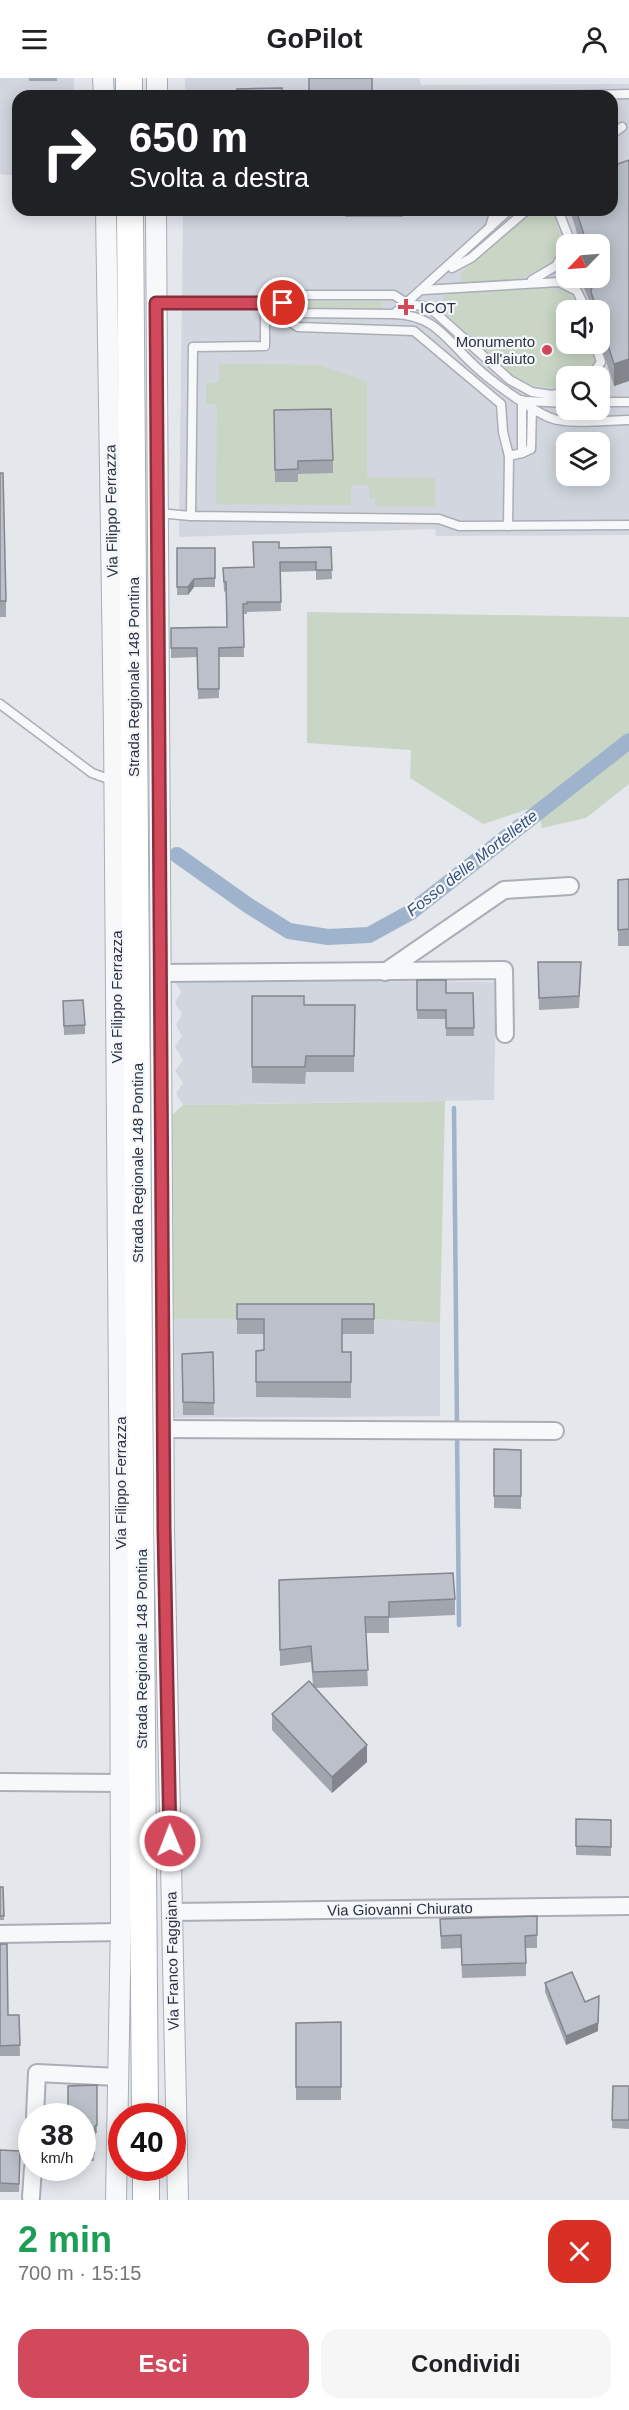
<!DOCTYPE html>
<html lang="it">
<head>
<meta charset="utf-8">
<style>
  :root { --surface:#fff; --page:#f6f6f6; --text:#202124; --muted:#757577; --accent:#d1495b }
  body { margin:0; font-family:Arial,sans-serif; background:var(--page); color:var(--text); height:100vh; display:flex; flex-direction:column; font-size:22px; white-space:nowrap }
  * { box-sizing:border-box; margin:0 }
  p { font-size:20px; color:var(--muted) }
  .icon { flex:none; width:33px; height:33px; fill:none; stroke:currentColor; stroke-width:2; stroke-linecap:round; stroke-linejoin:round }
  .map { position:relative; height:2122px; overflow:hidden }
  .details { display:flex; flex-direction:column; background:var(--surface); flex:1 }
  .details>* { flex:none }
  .top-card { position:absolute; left:12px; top:12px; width:606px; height:126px; border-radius:18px; box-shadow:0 3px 15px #0003; background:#202124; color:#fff; overflow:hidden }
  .needle { width:39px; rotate:245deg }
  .fabs { position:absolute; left:556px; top:156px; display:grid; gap:12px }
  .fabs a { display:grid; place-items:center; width:54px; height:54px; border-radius:12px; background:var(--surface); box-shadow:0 3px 15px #0003; font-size:30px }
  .speed { position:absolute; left:18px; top:2025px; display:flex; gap:12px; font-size:30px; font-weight:700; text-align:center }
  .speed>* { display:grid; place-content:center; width:78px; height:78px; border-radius:50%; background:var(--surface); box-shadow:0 3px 15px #0003; line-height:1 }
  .speed small { font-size:15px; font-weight:400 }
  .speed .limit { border:9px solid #d22; background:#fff; color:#111 }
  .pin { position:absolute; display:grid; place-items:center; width:51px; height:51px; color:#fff; margin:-26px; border:3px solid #fff; border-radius:50%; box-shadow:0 2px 6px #0007 }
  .me { position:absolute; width:66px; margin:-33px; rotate:359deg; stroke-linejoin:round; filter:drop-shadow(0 0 4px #0008) }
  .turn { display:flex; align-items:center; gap:21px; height:126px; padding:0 18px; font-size:27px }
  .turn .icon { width:78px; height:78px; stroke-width:2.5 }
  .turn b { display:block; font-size:42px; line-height:51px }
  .round { display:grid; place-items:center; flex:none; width:63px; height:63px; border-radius:18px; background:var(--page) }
  .summary { display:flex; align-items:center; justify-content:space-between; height:102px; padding:0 18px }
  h1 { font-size:36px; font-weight:800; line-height:45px; color:#1e9e55 }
  .cta { display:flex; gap:12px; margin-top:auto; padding:12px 18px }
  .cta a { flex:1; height:69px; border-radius:18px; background:var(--accent); color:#fff; font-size:24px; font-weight:800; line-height:69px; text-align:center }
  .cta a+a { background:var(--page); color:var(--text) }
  header { display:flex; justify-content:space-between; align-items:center; height:78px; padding:0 18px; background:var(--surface); font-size:27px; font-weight:800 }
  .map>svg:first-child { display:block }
  .built { fill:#d2d6de; fill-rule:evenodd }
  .green { fill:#c9d6c5; fill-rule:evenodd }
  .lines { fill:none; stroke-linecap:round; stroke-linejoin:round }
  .stream { stroke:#9fb4cc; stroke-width:4.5 }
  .canal { stroke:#9fb4cc; stroke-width:16 }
  .service-casing { stroke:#a9aeb7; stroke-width:11 }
  .minor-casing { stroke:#a9aeb7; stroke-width:20 }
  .tertiary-casing { stroke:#a9aeb7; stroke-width:22 }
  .primary-casing { stroke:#a3abb8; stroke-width:28 }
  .service { stroke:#f7f8fa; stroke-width:8 }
  .minor { stroke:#f7f8fa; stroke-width:16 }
  .tertiary { stroke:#f7f8fa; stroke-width:20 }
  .primary { stroke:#fff; stroke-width:26 }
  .wall { fill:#a1a5ae }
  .shaded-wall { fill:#83868d }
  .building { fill:#bbc0ca; stroke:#83868d; stroke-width:1.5 }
  .route-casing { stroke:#882f3b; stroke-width:15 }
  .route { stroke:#d1495b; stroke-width:10 }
  .poi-dot { fill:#d1495b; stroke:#f4f6f9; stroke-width:2 }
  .labels { text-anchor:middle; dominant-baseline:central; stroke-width:4.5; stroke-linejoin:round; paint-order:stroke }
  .poi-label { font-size:15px; fill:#2b3445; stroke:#f4f6f9; text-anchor:start }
  .street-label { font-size:15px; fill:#2b3445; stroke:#f4f6f9 }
  .water-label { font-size:16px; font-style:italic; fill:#34527a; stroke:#f4f6f9 }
</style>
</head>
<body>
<header><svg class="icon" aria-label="menu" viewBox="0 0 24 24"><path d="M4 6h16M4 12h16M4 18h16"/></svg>GoPilot<svg class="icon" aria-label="person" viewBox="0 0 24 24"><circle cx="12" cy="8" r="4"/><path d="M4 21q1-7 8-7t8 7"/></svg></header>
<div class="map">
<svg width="629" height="2122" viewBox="0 0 629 2122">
  <rect width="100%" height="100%" fill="#e4e7ec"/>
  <g class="built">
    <polygon points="0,0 74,0 74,18 18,18 18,98 0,96"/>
    <path d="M185 0H419L421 7 629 6V457L436 458 435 451 179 459 183 132H612V18H185ZM567 166H600V200H567ZM567 232H600V266H567ZM567 298H600V332H567ZM567 364H600V398H567Z"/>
    <polygon points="174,901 496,904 494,1022 183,1027 176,1016 183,1005 175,993 183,982 175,969 182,958 176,947 182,936 175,925 181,914"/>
    <polygon points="170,1241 374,1241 440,1245 440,1338 171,1340"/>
  </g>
  <g class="green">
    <polygon points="533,132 550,133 557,147 561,163 551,185 521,201 462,205 460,199 461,195"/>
    <path d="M543 210C561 210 574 216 582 232H567V266H591L596 282 584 298H567L566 308C553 309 542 310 529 306 507 299 453 248 442 228L444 218 450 215Z"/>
    <polygon points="305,223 382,224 382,231 305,231"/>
    <path d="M219 286 319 287 367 303V399L435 400V429L375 428V420H370L369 407H351V427L216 426 217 327 206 326V305L219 304ZM331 344 332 394 298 396Z"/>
    <polygon points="307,534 629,539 629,706 586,740 542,750 538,728 483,746 410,700 411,672 307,665"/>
    <polygon points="445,1023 440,1245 374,1241 170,1241 170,1039 183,1027"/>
  </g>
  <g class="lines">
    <g class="stream">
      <polyline points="454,1030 457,1348"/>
      <polyline points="457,1356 459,1547"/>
    </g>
    <polyline class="canal" points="177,777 249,828 289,853 328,859 369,857 411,834 629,663"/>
    <defs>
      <g id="service">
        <polyline points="555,18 629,16"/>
        <polyline points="612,56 622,49"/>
        <polyline points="558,132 569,160 568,166"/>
        <polyline points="490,149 495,132"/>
        <polyline points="452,190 471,180 527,132"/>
        <polyline points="532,202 556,188 567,169"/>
        <polyline points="423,212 559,204 577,213 586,232"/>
        <polyline points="157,225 283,225 295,217 394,217 408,226 429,229 510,302 532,314 552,317 567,314"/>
        <polyline points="265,225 265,268 193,269 191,438 439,441 459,448 629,447"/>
        <polyline points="283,225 287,242 298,249 414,253 501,326 503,354 509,378 522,375 522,322"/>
        <polyline points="283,225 296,235 394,236 509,132"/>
        <path d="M394 236C436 237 447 263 476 289 491 303 532 333 551 340 568 347 610 342 629 342"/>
        <polyline points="591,298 601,284 595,266"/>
        <polyline points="526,323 567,325"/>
        <polyline points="600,324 629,324"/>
        <polyline points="522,375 531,371 532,328"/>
        <polyline points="158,435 191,438"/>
        <polyline points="508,448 509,378"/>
        <polyline points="0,626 92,695 114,703"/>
      </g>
      <g id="minor">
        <polyline points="385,894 504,812 570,808"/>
        <polyline points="160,895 504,892 505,956"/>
        <polyline points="163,1351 555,1353"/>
        <polyline points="0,1704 121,1705"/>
        <polyline points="171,1834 629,1828"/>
        <polyline points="0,1856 121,1854"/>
        <polyline points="35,2038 37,1995 118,1999"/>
        <polyline points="31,2119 33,2090"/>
      </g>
      <g id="tertiary">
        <polyline points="103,0 104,18"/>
        <polyline points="157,18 157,0"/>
        <polyline points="106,132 114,650 120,1449 121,1843 116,2122"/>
        <polyline points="156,132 164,1451 178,2122"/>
      </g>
      <g id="primary">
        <polyline points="129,0 129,18"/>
        <polyline points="130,132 145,2038"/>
        <polyline points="146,2090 146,2122"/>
      </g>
    </defs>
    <use href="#service" class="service-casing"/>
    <use href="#minor" class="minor-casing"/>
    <use href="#tertiary" class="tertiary-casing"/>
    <use href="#primary" class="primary-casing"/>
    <use href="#service" class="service"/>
    <use href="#minor" class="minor"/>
    <use href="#tertiary" class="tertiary"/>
    <use href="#primary" class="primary"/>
  </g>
  <g class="wall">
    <rect x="29" y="0" width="28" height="3"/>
    <polygon points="629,82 629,303 614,308 600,264 600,232 591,232 591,227 580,200 600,200 600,166 575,166 575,163 579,162 570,132 612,132"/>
    <rect x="345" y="132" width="58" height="7"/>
    <polygon points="274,332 333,382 333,395 298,396 298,404 275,404"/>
    <polygon points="0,395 6,523 6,539 0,539"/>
    <polygon points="331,469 332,501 316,502 316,493 280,494 281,533 247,534 247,536 243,536 244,579 219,579 219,620 198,621 197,579 171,580 171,550 227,549 226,513 224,514 223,490 253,489 279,470"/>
    <polygon points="177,470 215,470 215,509 194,509 188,517 177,517"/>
    <polygon points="629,801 629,868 618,868 618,802"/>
    <polygon points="538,884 581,897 579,930 539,932"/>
    <polygon points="417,902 446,915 473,915 474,958 446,958 446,941 417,941"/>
    <polygon points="252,918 304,927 355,927 354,994 306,994 305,1006 252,1005"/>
    <polygon points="63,931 85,947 85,956 64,957"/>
    <polygon points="237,1226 374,1226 374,1256 342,1256 342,1274 351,1274 351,1320 256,1319 256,1273 264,1272 264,1256 237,1256"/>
    <polygon points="213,1274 214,1337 183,1337 182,1276"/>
    <polygon points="521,1372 521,1431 494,1430 494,1418"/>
    <polygon points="279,1502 455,1521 455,1537 389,1540 389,1555 366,1555 368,1608 315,1610 367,1684 332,1715 272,1652 272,1636 313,1607 311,1584 280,1588"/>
    <polygon points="576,1741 611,1742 611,1778 576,1777"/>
    <polygon points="0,1809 3,1809 4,1842 0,1842"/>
    <polygon points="537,1838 537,1870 526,1870 526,1898 462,1900 461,1870 441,1871 440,1841"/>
    <polygon points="0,1866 8,1937 19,1937 20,1978 0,1978"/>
    <polygon points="545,1905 585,1924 598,1953 566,1967 545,1914"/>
    <polygon points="341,1944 341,2022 296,2022 296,1945"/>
    <polygon points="97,2007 97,2055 95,2055 94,2083 82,2083 82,2038"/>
    <polygon points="613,2008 629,2008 629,2051 612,2050"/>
    <polygon points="0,2072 20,2073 19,2114 0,2114"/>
  </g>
  <g class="shaded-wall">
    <polygon points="629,281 629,303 614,308 614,286"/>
    <polygon points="194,501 194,509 188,517 188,509"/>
    <polygon points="367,1667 367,1684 332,1715 332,1699"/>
    <polygon points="599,1918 598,1953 566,1967 566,1958"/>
  </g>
  <g class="building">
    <rect x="309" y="0" width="63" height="18"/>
    <polygon points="282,10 282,18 238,18 237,11"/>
    <polygon points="629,82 629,281 614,286 600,242 600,232 597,232 591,214 592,208 589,200 600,200 600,166 576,166 575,163 585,160 576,132 612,132 612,88"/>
    <polygon points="331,331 333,382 298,383 298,391 275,392 274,332"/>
    <polygon points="0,395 3,395 6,523 0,523"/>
    <polygon points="253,464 279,464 279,470 331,469 332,492 316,492 316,484 280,484 281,524 247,524 247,526 243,526 244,569 219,570 219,611 198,611 197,570 171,570 171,550 227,549 226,504 224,504 223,490 254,489"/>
    <polygon points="177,470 215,470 215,500 194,501 188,509 177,509"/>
    <polygon points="629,801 629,851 618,852 618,802"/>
    <polygon points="538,884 581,884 579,918 539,920"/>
    <polygon points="417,902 446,902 446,915 473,915 474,950 446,950 446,932 417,932"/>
    <polygon points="252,918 304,918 304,927 355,927 354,978 306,978 305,989 252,989"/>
    <polygon points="83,922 85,947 64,948 63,923"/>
    <polygon points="237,1226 374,1226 374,1241 342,1241 342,1274 351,1274 351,1304 256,1304 256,1273 264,1272 264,1241 237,1241"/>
    <polygon points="213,1274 214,1325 183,1324 182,1276"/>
    <polygon points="494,1371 521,1372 521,1418 494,1418"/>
    <polygon points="453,1495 455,1521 389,1524 389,1539 365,1539 368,1592 313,1594 311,1568 280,1572 279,1502"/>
    <polygon points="309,1603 367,1667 332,1699 272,1636"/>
    <polygon points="576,1741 611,1742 611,1769 576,1768"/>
    <polygon points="0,1809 3,1809 4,1838 0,1838"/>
    <polygon points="537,1838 537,1857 525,1858 526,1885 462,1887 461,1857 441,1858 440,1841"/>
    <polygon points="0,1866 7,1866 8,1937 19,1937 20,1967 0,1968"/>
    <polygon points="572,1894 585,1924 599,1918 598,1945 566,1958 545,1905"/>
    <polygon points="341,1944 341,2009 296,2009 296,1945"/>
    <polygon points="97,2007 97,2047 95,2048 94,2076 82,2076 82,2038 68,2038 68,2008"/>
    <polygon points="613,2008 629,2008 629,2042 612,2042"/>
    <polygon points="0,2072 20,2073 19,2106 0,2105"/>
  </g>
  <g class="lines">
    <defs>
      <polyline id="route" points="170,1763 164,1451 156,225 283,225"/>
    </defs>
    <use href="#route" class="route-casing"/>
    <use href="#route" class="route"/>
  </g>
  <g class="poi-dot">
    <path d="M403 220h6v6h6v6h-6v6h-6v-6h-6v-6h6z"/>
    <circle cx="547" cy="272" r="6"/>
  </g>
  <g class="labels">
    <g class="poi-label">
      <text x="420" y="229">ICOT</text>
      <text x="535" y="263" text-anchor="end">Monumento<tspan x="535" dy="17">all'aiuto</tspan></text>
    </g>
    <g class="street-label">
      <text transform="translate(111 433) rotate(-91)">Via Filippo Ferrazza</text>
      <text transform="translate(133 599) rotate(-90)">Strada Regionale 148 Pontina</text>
      <text transform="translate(116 919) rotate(-90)">Via Filippo Ferrazza</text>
      <text transform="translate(137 1085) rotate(-90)">Strada Regionale 148 Pontina</text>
      <text transform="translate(120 1405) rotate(-90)">Via Filippo Ferrazza</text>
      <text transform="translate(141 1571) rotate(-90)">Strada Regionale 148 Pontina</text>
      <text transform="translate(400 1831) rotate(-1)">Via Giovanni Chiurato</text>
      <text transform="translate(172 1883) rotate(-91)">Via Franco Faggiana</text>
    </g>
    <g class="water-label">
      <text transform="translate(472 785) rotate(-38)">Fosso delle Mortellette</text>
    </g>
  </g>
</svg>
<div class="fabs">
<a><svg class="needle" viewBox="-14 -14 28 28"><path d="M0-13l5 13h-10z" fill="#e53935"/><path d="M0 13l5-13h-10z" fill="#757577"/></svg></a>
<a><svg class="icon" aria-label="sound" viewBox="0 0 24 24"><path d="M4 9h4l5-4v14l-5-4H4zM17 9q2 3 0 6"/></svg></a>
<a><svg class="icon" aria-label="search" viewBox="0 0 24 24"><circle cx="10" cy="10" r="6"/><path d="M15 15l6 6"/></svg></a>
<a><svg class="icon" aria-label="layers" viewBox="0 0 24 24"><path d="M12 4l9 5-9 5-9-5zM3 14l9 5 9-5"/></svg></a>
</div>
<div class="speed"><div>38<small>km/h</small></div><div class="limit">40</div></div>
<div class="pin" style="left:283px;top:225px;background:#d93025"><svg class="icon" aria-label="arrive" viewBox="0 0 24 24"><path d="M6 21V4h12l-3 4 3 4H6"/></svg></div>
<svg class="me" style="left:170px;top:1763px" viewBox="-20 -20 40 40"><circle r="17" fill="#d1495b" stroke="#fff" stroke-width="3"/><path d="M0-11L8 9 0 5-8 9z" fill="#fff"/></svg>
<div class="top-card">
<div class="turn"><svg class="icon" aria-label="right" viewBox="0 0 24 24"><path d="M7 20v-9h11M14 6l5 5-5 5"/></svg><div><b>650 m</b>Svolta a destra</div></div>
</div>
</div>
<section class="details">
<div class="summary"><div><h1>2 min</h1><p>700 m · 15:15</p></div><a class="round" style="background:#d93025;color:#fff"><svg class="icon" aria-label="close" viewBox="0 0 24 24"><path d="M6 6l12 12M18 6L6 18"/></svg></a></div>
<div class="cta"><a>Esci</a><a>Condividi</a></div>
</section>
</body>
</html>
